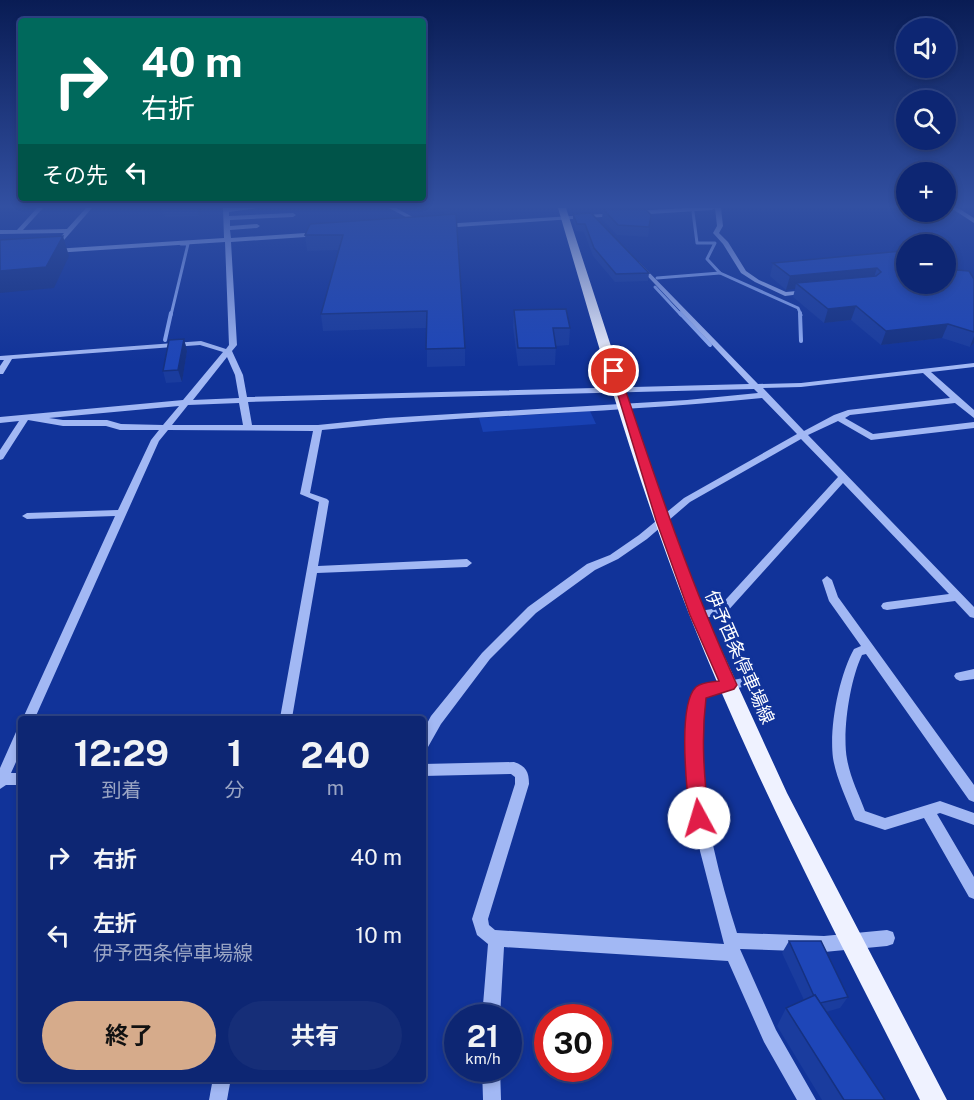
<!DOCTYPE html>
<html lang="ja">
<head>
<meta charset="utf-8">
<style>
  :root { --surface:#0d2673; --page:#162e78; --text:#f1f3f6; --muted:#9aa5c4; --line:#2d4385; --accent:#d6ab8b }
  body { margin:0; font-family:"Public Sans","Noto Sans JP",sans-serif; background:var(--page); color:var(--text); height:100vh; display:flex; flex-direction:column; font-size:22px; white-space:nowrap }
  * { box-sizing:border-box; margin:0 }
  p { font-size:20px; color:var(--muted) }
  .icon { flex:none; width:33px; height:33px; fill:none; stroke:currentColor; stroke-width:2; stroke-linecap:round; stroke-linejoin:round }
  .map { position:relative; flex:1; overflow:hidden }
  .drawer { position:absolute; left:18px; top:716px; width:408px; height:366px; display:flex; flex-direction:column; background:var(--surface); border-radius:6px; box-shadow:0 3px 9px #0003,0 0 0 2px var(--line) }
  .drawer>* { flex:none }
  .banner { position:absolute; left:18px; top:18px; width:408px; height:183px; border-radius:6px; box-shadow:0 3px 9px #0003,0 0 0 2px var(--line); background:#00695c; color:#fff; overflow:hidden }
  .fabs { position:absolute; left:896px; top:18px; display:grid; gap:12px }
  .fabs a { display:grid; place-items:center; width:60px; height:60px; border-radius:50%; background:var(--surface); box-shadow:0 3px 9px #0003,0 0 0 2px var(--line); font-size:30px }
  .speed { position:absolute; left:444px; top:1004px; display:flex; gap:12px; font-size:30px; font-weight:700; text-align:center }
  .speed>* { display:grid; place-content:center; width:78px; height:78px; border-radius:50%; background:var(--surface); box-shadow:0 3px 9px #0003,0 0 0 2px var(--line); line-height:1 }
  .speed small { font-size:15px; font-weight:400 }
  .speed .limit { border:9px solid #d22; background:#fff; color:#111 }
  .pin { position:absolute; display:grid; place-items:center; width:51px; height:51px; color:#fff; margin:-26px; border:3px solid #fff; border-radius:50%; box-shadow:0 2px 6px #0007 }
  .me { position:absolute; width:66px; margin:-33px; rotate:354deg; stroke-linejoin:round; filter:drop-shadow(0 0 4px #0008) }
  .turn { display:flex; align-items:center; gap:21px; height:126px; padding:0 24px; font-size:27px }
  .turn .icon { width:78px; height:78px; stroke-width:2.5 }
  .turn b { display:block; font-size:42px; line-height:51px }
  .then { display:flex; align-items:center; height:57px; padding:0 24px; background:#0003; gap:12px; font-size:22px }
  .eta { display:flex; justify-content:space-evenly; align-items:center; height:102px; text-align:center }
  .eta b { font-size:36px; font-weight:700; line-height:42px }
  .primary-button { display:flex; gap:12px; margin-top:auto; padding:12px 24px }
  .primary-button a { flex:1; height:69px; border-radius:36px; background:var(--accent); color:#111; font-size:24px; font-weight:700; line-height:69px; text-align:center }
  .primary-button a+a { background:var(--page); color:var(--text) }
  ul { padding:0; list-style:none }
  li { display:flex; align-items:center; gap:18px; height:78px; padding:0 24px }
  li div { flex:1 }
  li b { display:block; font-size:22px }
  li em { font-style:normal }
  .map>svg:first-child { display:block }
  .green { fill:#1841b3 }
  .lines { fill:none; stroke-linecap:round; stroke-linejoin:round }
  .stream-far1 { stroke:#94b0f7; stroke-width:3 }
  .stream { stroke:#94b0f7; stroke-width:4 }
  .minor { fill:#a2b8f4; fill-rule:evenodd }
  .major { fill:#eff2ff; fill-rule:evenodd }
  .wall { fill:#1a3c9e }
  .shaded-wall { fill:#153181 }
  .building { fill:#1e46b8; stroke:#153181; stroke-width:1.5 }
  .route { fill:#e11d48; stroke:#92132f; stroke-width:1.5 }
  .labels { text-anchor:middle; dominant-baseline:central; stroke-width:6; stroke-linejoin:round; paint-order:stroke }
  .street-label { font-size:18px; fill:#fff; stroke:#139 }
</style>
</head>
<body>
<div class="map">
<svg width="974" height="1100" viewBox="0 0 974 1100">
  <rect width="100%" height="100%" fill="#139"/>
  <polygon class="green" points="590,411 596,424 483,432 479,418"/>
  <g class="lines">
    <g class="stream-far1">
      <polyline points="693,212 697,243 715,243 707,259 720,273 798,308 801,315"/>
      <polyline points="657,278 720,273"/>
      <polyline points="655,287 681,315"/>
      <polyline points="171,315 188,244 181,244"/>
    </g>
    <g class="stream">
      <polyline points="680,313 710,345"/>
      <polyline points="800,313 801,341"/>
      <polyline points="165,340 171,313"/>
    </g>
    <g class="minor">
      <polygon points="37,208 43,208 23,230 67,229 86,208 92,208 57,248 52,247 64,233 0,234 0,230 17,230"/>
      <path d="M223 208H257L229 212V216L293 213 296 215 293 217 230 220V226L257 224 260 226 257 228 230 230 231 238 320 232 323 234 320 236 231 242 237 345 232 351 243 375 247 397 749 384 637 265V263L639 262 758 384 801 383 974 363V367L931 372 974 410V418L955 403 850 415 845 418 873 434 974 422V428L871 440 838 421 808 435 974 607V618L970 617 955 601 887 610 883 609 881 606 883 603 887 602 949 594 843 483 725 614 698 619 694 618 692 615 694 612 718 608 838 477 801 439 690 502 647 539 618 559 595 570 536 613 490 659 441 724 428 747 423 748V731L431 716 482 653 528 607 587 564 610 555 639 535 684 498 797 434 762 398C616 413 468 415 322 430L310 493 327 499 329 501 318 566 467 559 472 563 467 567 317 573 292 718H280L319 502 300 494 313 431 168 430 159 441 35 718H23L115 516 27 519 22 516 27 513 118 510 151 440 159 430H120L106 426H63L28 420 3 459 0 460V450L19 421 0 423V417L183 400 223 352 200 345 12 359 3 374H0V366L4 360H0V356L201 341 226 349 229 345 225 242 54 253 51 251 54 249 224 238ZM227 357 235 375 239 398 193 400ZM923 373 950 398 848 410 834 415 804 431 763 388 801 387ZM754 389 758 393 687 400 386 418 318 425H252L248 402ZM239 403 243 425H172L188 405ZM179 406 163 425 121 424 107 420H63L49 418Z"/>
      <polygon points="389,208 396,208 424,223 419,224"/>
      <polygon points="687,208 715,208 712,210 634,215 631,213 634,211"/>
      <polygon points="715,208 721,208 723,226 719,233 728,242 746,271 759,280 786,292 807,290 810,292 809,293 785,296 755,282 741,273 723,244 713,233 717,226"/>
      <polygon points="951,208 958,208 974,218 974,223"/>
      <polygon points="618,213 618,215 616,216 443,228 440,226 443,224"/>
      <path d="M827 576 832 580 838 597 974 785V802L969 800 866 654 862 655C850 680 842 732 847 759 850 777 859 795 865 811L885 818 940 801 974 813V825L940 813 937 814 974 877V899L969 897 924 818 885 830 855 820 853 816C846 798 836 777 833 758 829 727 839 676 854 649L861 646 829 601 822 580Z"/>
      <polygon points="974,669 974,679 960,681 956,679 954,676 956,673"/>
      <path d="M753 676 757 678 759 681 757 684 708 694C705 700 702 705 701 711 697 726 699 742 700 757 704 817 719 876 737 933L824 936 887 930 893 932 895 938 893 944 887 946 824 952 740 949 776 1030 816 1100H797L764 1042 728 961 504 947 500 1017H482L488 944 477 935 472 919 515 784V777L511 774 423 776V764L514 762C526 766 529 772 529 784L488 919 489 925 495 930 724 944 700 851 687 775 685 740 688 711 699 687Z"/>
      <polygon points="21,731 21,751 11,773 21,773 21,785 6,785 0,789 0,768 16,732"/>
      <polygon points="482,1068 500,1068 501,1100 483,1100"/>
      <polygon points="213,1078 231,1078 227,1100 209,1100"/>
    </g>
    <path class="major" d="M558 208H566L649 463 705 614 787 793 947 1100H920C839 940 755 781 689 614 637 482 598 344 558 208Z"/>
  </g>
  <g class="wall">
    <polygon points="162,208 203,208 199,216 165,217"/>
    <polygon points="434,208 450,208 465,348 465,366 427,367 427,328 323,331 321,314 339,250 307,251 305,235 450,215"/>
    <polygon points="603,209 651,215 648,237 617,235 602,219"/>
    <polygon points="573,214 649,273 648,281 615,282 593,256 584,232 576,231 573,221"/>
    <polygon points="902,251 906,284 974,279 974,343 970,347 942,338 881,345 851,320 824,323 793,297 795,289 786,290 770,276 773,263"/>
    <polygon points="514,310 570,328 569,345 556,346 555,365 518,366 513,327"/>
    <polygon points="184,339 187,351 182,382 166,383 163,371"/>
    <polygon points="789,941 848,997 840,1008 826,1012 885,1100 822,1100 777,1026 786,1008 804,1000 782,953"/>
  </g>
  <g class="shaded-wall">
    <polygon points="197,208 203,208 199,216"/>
    <polygon points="63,236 69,256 54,288 0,293 0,271"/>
    <polygon points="877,268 873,281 796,283 795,289 786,290 790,276"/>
    <polygon points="856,306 851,320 824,323 828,309"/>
    <polygon points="948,324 942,338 881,345 886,331"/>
    <polygon points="974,336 974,343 970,347"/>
    <polygon points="184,339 187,351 182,382 178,370"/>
  </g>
  <g class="building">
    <polygon points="603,209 645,209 651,215 649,227 618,225"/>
    <polygon points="591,213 649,273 616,274 594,248 585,224 577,224 573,214"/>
    <polygon points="456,214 465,348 426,349 427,311 321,314 343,235 305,235 310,224"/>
    <polygon points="63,236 46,267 0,271 0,240"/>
    <polygon points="902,251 906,253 906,284 945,284 945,269 969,271 974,279 974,332 948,324 886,331 856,306 828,309 796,283 876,276 881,272 877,268 790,276 773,263"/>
    <polygon points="566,309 570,328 553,328 556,348 518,348 514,310"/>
    <polygon points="184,339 178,370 163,371 169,340"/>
    <polygon points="789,941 821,941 848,997 820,1003 815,995 814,996"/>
    <polygon points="815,995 885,1100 844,1100 786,1008"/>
  </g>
  <linearGradient id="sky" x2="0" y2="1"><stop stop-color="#091c54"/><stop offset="0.57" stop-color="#3250a2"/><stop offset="1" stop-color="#3250a2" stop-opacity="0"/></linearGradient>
  <rect width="974" height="362" fill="url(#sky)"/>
  <path class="route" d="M610 369 619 371C655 478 690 583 737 685L734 689 706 698C701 739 704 777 709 818L706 824 699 826 693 824 690 818C687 792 677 705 696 687 702 682 712 682 719 681L690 615 656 520Z"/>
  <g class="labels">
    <g class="street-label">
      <text transform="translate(740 657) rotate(66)">伊予西条停車場線</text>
    </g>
  </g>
</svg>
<div class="fabs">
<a><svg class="icon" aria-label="sound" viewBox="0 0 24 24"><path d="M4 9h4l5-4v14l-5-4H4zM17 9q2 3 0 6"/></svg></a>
<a><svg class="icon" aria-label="search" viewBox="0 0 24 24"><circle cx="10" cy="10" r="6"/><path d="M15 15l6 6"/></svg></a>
<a>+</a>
<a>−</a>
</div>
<div class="speed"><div>21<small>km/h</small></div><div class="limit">30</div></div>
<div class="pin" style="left:614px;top:371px;background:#d93025"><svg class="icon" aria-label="arrive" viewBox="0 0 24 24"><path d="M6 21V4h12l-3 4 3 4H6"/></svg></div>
<svg class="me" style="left:699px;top:818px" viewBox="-20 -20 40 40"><circle r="19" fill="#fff"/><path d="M0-13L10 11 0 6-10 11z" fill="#e11d48"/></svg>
<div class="banner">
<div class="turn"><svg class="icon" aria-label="right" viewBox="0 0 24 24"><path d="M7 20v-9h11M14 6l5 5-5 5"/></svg><div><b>40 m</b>右折</div></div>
<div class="then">その先<svg class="icon" aria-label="left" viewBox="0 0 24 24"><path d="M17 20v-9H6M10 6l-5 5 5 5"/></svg></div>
</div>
<section class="drawer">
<div class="eta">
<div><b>12:29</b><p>到着</p></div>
<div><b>1</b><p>分</p></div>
<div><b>240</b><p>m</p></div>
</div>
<ul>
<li><svg class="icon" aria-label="right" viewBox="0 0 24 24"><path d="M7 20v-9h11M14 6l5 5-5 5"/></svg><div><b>右折</b></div><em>40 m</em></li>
<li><svg class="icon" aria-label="left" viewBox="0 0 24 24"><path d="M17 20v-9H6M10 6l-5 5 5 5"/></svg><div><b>左折</b><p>伊予西条停車場線</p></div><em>10 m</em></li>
</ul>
<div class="primary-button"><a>終了</a><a>共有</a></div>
</section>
</div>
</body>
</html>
